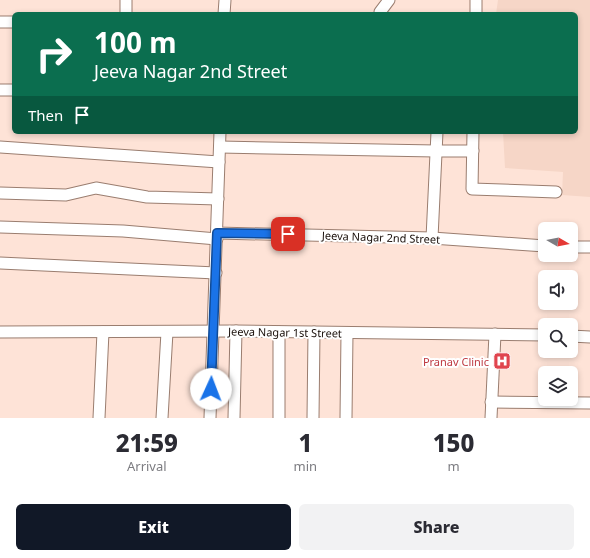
<!DOCTYPE html>
<html lang="en">
<head>
<meta charset="utf-8">
<style>
  :root { --surface:#fff; --page:#f2f2f3; --text:#2b2b33; --muted:#7c7c81; --accent:#111827 }
  body { margin:0; font-family:"Noto Sans",sans-serif; background:var(--page); color:var(--text); height:100vh; display:flex; flex-direction:column; font-size:15px; white-space:nowrap }
  * { box-sizing:border-box; margin:0 }
  p { font-size:13px; color:var(--muted) }
  .icon { flex:none; width:22px; height:22px; fill:none; stroke:currentColor; stroke-width:2; stroke-linecap:round; stroke-linejoin:round }
  .map { position:relative; height:418px; overflow:hidden }
  .side { display:flex; flex-direction:column; background:var(--surface); flex:1 }
  .side>* { flex:none }
  .top-card { position:absolute; left:12px; top:12px; width:566px; height:122px; border-radius:6px; box-shadow:0 2px 6px #0003; background:#0b6e4f; color:#fff; overflow:hidden }
  .needle { width:26px; rotate:99deg }
  .tools { position:absolute; left:538px; top:222px; display:grid; gap:8px }
  .tools a { display:grid; place-items:center; width:40px; height:40px; border-radius:6px; background:var(--surface); box-shadow:0 2px 6px #0003; font-size:20px }
  .pin { position:absolute; display:grid; place-items:center; width:34px; height:34px; color:#fff; margin:-17px; border-radius:8px; box-shadow:0 2px 6px #0006 }
  .me { position:absolute; width:44px; margin:-22px; rotate:2deg; stroke-linejoin:round; filter:drop-shadow(0 0 3px #0008) }
  .turn { display:flex; align-items:center; gap:14px; height:84px; padding:0 16px; font-size:18px }
  .turn .icon { width:52px; height:52px; stroke-width:2.5 }
  .turn b { display:block; font-size:28px; line-height:34px }
  .then { display:flex; align-items:center; height:38px; padding:0 16px; background:#0003; gap:8px; font-size:15px }
  .eta { display:flex; justify-content:space-evenly; align-items:center; height:68px; text-align:center }
  .eta b { font-size:24px; font-weight:800; line-height:28px }
  .primary-button { display:flex; gap:8px; margin-top:auto; padding:8px 16px }
  .primary-button a { flex:1; height:46px; border-radius:6px; background:var(--accent); color:#fff; font-size:16px; font-weight:800; line-height:46px; text-align:center }
  .primary-button a+a { background:var(--page); color:var(--text) }
  .map>svg:first-child { display:block }
  .built { fill:#f6d6c7 }
  .lines { fill:none; stroke-linecap:round; stroke-linejoin:round }
  .minor-casing { stroke:#9a7d6f; stroke-width:13 }
  .minor { stroke:#fff; stroke-width:11 }
  .route-casing { stroke:#114b97; stroke-width:10 }
  .route { stroke:#1a73e8; stroke-width:7 }
  .labels { text-anchor:middle; dominant-baseline:central; stroke-width:4; stroke-linejoin:round; paint-order:stroke }
  .street-label { font-size:11px; fill:#170d08; stroke:#fff }
  .health-label { font-size:11px; fill:#be3a42; stroke:#fff; text-anchor:end }
</style>
</head>
<body>
<div class="map">
<svg width="590" height="418" viewBox="0 0 590 418">
  <rect width="100%" height="100%" fill="#fee3d7"/>
  <polygon class="built" points="498,0 590,0 590,197 562,195 563,172 505,168 503,132 576,132 576,14 496,14"/>
  <g class="lines">
    <defs>
      <g id="minor">
        <polyline points="380,12 389,0"/>
        <polyline points="126,14 126,0"/>
        <polyline points="224,14 225,0"/>
        <polyline points="476,14 476,0"/>
        <polyline points="0,22 14,22"/>
        <polyline points="0,90 14,90"/>
        <polyline points="473,132 472,189 556,192"/>
        <polyline points="0,147 219,162"/>
        <polyline points="220,147 436,151 473,151"/>
        <polyline points="0,193 66,195 96,188 147,197 218,199"/>
        <polyline points="0,227 123,231 217,239"/>
        <polyline points="217,233 432,238 545,246"/>
        <polyline points="432,238 437,132"/>
        <polyline points="571,247 590,247"/>
        <polyline points="0,263 216,273"/>
        <polyline points="0,332 236,331 545,335"/>
        <polyline points="571,336 590,337"/>
        <polyline points="491,402 590,403"/>
        <polyline points="99,418 103,332"/>
        <polyline points="162,418 167,332"/>
        <polyline points="210,418 220,132"/>
        <polyline points="234,418 236,331"/>
        <polyline points="279,418 279,332"/>
        <polyline points="313,418 314,332"/>
        <polyline points="346,418 347,333"/>
        <polyline points="491,418 495,334"/>
      </g>
    </defs>
    <use href="#minor" class="minor-casing"/>
    <use href="#minor" class="minor"/>
  </g>
  <g class="lines">
    <defs>
      <polyline id="route" points="211,389 217,233 288,234"/>
    </defs>
    <use href="#route" class="route-casing"/>
    <use href="#route" class="route"/>
  </g>
  <defs>
    <symbol id="hospital-square" viewBox="-11 -11 22 22"><rect x="-9" y="-9" width="18" height="18" rx="4" fill="#e0444e" stroke="#fff"/><path d="M-5-5h3v3.5h4V-5h3V5h-3V1.5h-4V5h-3Z" fill="#fff"/></symbol>
  </defs>
  <g fill-rule="evenodd">
    <use href="#hospital-square" x="492" y="351" width="20" height="20"/>
  </g>
  <g class="labels">
    <g class="street-label">
      <text transform="translate(381 237) rotate(2)">Jeeva Nagar 2nd Street</text>
      <text transform="translate(285 332) rotate(1)">Jeeva Nagar 1st Street</text>
    </g>
    <g class="health-label">
      <text x="489" y="361">Pranav Clinic</text>
    </g>
  </g>
</svg>
<div class="tools">
<a><svg class="needle" viewBox="-14 -14 28 28"><path d="M0-13l5 13h-10z" fill="#e53935"/><path d="M0 13l5-13h-10z" fill="#7c7c81"/></svg></a>
<a><svg class="icon" aria-label="sound" viewBox="0 0 24 24"><path d="M4 9h4l5-4v14l-5-4H4zM17 9q2 3 0 6"/></svg></a>
<a><svg class="icon" aria-label="search" viewBox="0 0 24 24"><circle cx="10" cy="10" r="6"/><path d="M15 15l6 6"/></svg></a>
<a><svg class="icon" aria-label="layers" viewBox="0 0 24 24"><path d="M12 4l9 5-9 5-9-5zM3 14l9 5 9-5"/></svg></a>
</div>
<div class="pin" style="left:288px;top:234px;background:#d93025"><svg class="icon" aria-label="arrive" viewBox="0 0 24 24"><path d="M6 21V4h12l-3 4 3 4H6"/></svg></div>
<svg class="me" style="left:211px;top:389px" viewBox="-20 -20 40 40"><circle r="19" fill="#fff"/><path d="M0-13L10 11 0 6-10 11z" fill="#1a73e8"/></svg>
<div class="top-card">
<div class="turn"><svg class="icon" aria-label="right" viewBox="0 0 24 24"><path d="M7 20v-9h11M14 6l5 5-5 5"/></svg><div><b>100 m</b>Jeeva Nagar 2nd Street</div></div>
<div class="then">Then<svg class="icon" aria-label="arrive" viewBox="0 0 24 24"><path d="M6 21V4h12l-3 4 3 4H6"/></svg></div>
</div>
</div>
<section class="side">
<div class="eta">
<div><b>21:59</b><p>Arrival</p></div>
<div><b>1</b><p>min</p></div>
<div><b>150</b><p>m</p></div>
</div>
<div class="primary-button"><a>Exit</a><a>Share</a></div>
</section>
</body>
</html>
